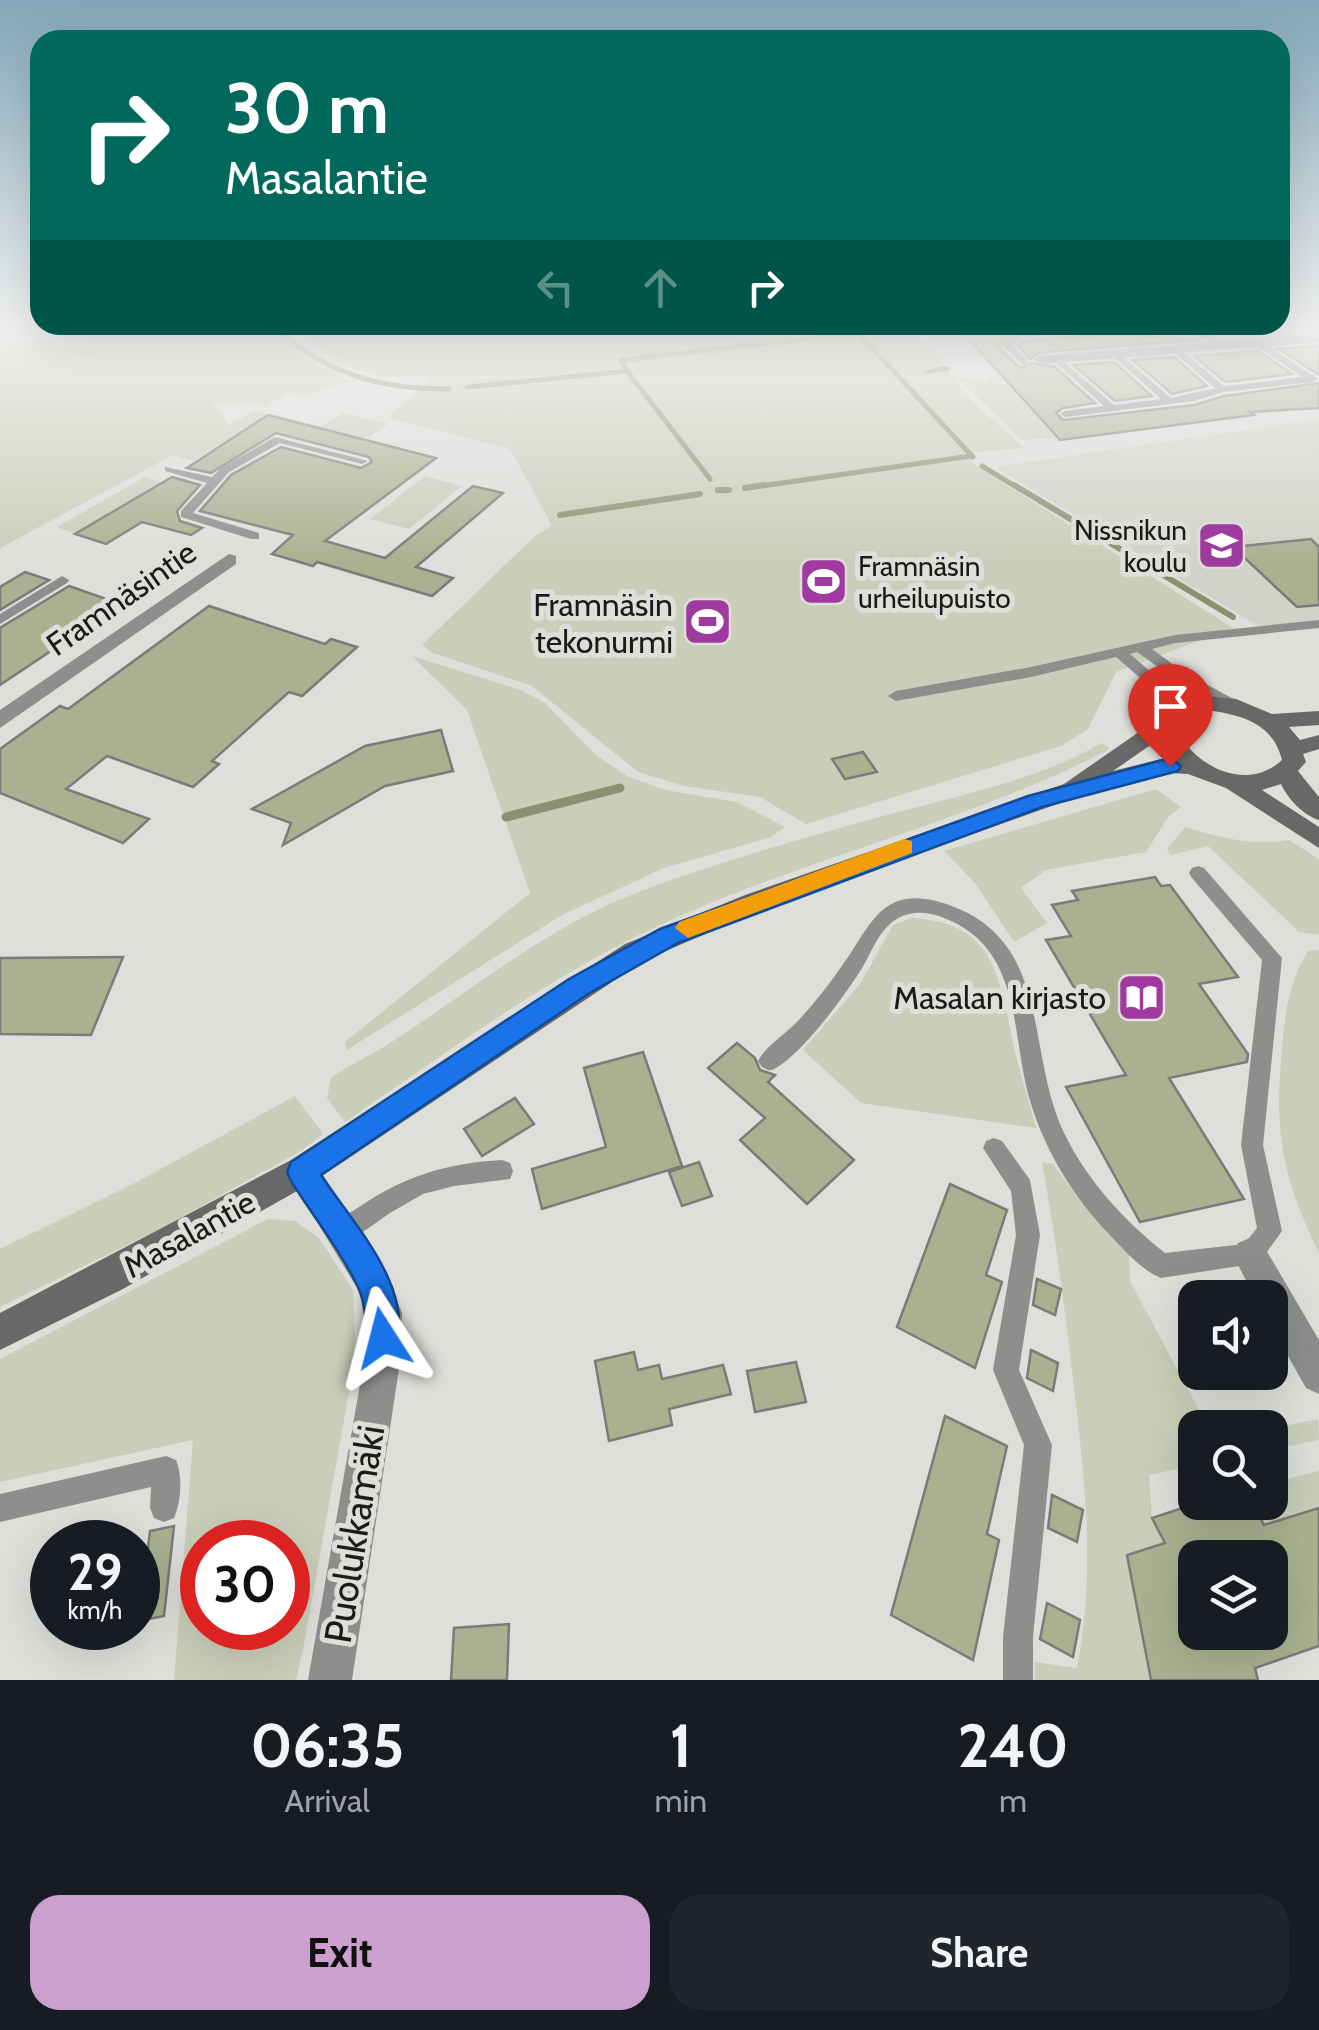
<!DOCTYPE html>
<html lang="en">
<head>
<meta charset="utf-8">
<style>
  :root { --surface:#171b24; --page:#20242c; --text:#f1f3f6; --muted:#9ea1a6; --accent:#cca0ce }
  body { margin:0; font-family:Cabin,sans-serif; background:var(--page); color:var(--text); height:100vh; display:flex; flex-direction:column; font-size:38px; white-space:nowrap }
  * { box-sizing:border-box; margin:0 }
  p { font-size:32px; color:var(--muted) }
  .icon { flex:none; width:55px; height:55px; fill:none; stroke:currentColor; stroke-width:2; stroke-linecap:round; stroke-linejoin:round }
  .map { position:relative; height:1680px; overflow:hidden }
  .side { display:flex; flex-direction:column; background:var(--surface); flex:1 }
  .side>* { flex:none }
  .top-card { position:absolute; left:30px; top:30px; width:1260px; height:305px; border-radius:30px; box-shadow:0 10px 40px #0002; background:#00695c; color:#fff; overflow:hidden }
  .controls { position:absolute; left:1178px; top:1280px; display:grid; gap:20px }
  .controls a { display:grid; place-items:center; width:110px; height:110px; border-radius:20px; background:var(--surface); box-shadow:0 10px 40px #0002; font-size:50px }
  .speed { position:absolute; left:30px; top:1520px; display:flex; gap:20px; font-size:50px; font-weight:700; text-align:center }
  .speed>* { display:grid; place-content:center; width:130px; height:130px; border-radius:50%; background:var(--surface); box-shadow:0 10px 40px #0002; line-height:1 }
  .speed small { font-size:25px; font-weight:400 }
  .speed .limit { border:15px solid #d22; background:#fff; color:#111 }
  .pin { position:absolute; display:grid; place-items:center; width:85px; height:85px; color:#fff; margin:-102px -42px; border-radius:50% 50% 50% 0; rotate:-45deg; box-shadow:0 0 10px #0007 }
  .pin .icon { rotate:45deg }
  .me { position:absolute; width:110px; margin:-55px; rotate:351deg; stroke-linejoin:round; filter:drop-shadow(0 0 8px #0008) }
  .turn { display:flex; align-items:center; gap:35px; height:210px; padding:0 30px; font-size:45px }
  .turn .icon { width:130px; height:130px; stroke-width:2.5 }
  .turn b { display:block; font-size:70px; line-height:85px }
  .lanes { display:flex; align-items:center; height:95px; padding:0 30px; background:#0003; justify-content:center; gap:50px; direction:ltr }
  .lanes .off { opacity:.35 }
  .eta { display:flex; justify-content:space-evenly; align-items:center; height:170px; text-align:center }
  .eta b { font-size:60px; font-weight:700; line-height:70px }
  .primary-button { display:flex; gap:20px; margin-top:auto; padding:20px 30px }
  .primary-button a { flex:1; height:115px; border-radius:30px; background:var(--accent); color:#111; font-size:40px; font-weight:700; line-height:115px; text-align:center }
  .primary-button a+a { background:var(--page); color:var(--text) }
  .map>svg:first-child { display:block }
  .built { fill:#d0d3c8 }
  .green { fill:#c9ceb9; fill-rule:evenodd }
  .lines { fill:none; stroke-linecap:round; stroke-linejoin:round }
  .stream-far2 { stroke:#899170; stroke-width:5 }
  .stream-far1 { stroke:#899170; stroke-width:6 }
  .stream { stroke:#899170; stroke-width:9 }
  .building { fill:#a9b190; stroke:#7b7c78; stroke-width:2.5; fill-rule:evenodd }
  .lane { fill:#8e8f8d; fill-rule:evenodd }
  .street { fill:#8e8f8d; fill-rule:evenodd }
  .secondary { fill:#686967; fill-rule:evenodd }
  .route { fill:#1a73e8; stroke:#114b97; stroke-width:2.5 }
  .slow { fill:#f59e0b }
  .labels { text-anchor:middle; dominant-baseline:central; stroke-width:10; stroke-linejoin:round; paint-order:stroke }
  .far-poi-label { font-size:28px; fill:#1b1b1a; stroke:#dedfdb; text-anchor:end }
  .street-label { font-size:32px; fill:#1b1b1a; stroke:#dedfdb }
  .poi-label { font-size:32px; fill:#1b1b1a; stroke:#dedfdb; text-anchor:end }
  .near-street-label { font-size:38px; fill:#1b1b1a; stroke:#dedfdb }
</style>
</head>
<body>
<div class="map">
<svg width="1319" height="1680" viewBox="0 0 1319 1680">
  <rect width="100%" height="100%" fill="#dedfdb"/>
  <polygon class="built" points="1319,419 1319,624 1263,629 995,467"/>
  <g class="green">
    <polygon points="0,328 271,328 304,359 349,381 306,396 289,393 266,405 213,404 229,425 254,411 268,415 193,461 173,455 0,548"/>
    <path d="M294 328H914L973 402 1024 448 964 453 975 465 1233 628 1116 672 1088 729 1061 746 806 824 760 797 684 786 638 772 532 686 433 653 422 645 536 535 552 526 510 449 388 417 433 376C363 381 347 370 294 328Z"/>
    <polygon points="1002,376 1055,438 1022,440 958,378 989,381 987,377"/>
    <polygon points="342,413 388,424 366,439 320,427"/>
    <polygon points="425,476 462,486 409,529 370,519"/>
    <polygon points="145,477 162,482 75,534 57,527"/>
    <polygon points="412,656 521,690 545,703 596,755 627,776 665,790 737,802 785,827 771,837 664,868 562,915 347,1050 345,1042 530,893 467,710"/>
    <path d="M1102 743 1110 749C975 819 826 853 687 913 563 965 455 1047 345 1122L327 1098 331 1077C350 1065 371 1055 390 1043 474 989 553 922 649 888 732 858 817 834 902 811 970 793 1041 778 1102 743Z"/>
    <polygon points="1156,789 1181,807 1169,816 1146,852 1046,870 1021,888 1047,923 1014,942 975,883 944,851"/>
    <path d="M1185 827C1221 838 1252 846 1289 840L1319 859V935L1299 932 1208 846 1171 855 1167 849Z"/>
    <path d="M911 918C992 922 998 971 1012 1038 1018 1068 1028 1098 1036 1128L861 1103 803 1050 860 984 893 925Z"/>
    <path d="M1319 950V1253C1282 1177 1274 1133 1282 1049 1285 1013 1289 981 1308 951Z"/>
    <polygon points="295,1096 323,1134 302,1150 164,1227 0,1307 0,1249 133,1184"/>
    <path d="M1042 1162 1053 1164 1081 1202 1129 1254 1130 1281 1208 1427 1195 1428V1465L1149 1475 1152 1518 1165 1543 1127 1555 1151 1680H1035V1662L1077 1668C1095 1572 1086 1492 1075 1396 1066 1317 1056 1240 1042 1162Z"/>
    <path d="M268 1219 295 1221 319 1238 353 1290 356 1353 303 1650 296 1680H174L193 1440 0 1482V1359ZM202 1542H288V1628H202Z"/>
    <polygon points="1318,1419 1319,1440 1270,1450 1270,1429"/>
    <polygon points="1319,1471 1319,1508 1264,1525 1252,1503 1270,1502 1270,1483"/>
  </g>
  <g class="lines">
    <g class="stream-far2">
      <path d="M276 328C328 375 380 389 449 389"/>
      <polyline points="627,371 710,479"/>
      <polyline points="467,387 627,371 621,360 858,333 973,457"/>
      <polyline points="982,466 1018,488"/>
      <polyline points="747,488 971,456"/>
    </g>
    <g class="stream-far1">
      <polyline points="1014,485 1233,617"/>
      <polyline points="745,488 764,485"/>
      <polyline points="718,490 729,490"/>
      <polyline points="560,515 700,494"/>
    </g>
    <polyline class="stream" points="506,817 620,788"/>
  </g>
  <g class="building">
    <polygon points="959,328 997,328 1006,336 999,348 1020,368 1032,363 1055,367 1095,403 1063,408 1056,413 1063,420 1194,405 1224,396 1319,383 1319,408 1250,412 1254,415 1060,440"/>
    <polygon points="1113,334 1200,340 1041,352 1030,359 1018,345 1023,341"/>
    <polygon points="1319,346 1319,375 1279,349"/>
    <polygon points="1258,351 1292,374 1225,382 1194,356"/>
    <polygon points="1174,357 1207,386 1172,394 1133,360"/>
    <polygon points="1114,362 1152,396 1115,401 1073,365"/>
    <polygon points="268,415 436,458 325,541 385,558 473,486 503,493 416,567 453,578 432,596 317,562 313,566 272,554 293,535 200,511 231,475 281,447 361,468 372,462 369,457 276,433 211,473 187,468"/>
    <polygon points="172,477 200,485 177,511 180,521 202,528 191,535 142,522 106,544 75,534"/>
    <polygon points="1311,539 1319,547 1319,605 1297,607 1233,547"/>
    <polygon points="25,572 49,580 0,610 0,587"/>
    <polygon points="69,586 121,604 0,685 0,628"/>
    <polygon points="209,606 325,644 331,639 357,647 302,696 289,692 212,761 219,764 193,787 107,756 66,789 149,819 123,843 0,793 0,749 60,706 68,709"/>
    <polygon points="441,730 453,771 385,786 283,845 291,823 252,809 365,746"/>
    <polygon points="863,752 877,772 845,779 832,759"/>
    <polygon points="1155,877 1161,886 1170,885 1238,977 1199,984 1248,1054 1247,1062 1169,1078 1244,1199 1140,1222 1066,1087 1126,1075 1046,940 1071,936 1052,905 1078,900 1072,891"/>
    <polygon points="123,957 91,1035 0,1034 0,958"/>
    <polygon points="737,1043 755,1058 760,1070 775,1075 768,1082 854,1160 807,1204 740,1140 765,1118 708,1068"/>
    <polygon points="643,1052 682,1166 542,1209 532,1169 606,1147 584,1068"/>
    <polygon points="515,1098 534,1124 482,1156 464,1129"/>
    <polygon points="699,1162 712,1196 682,1206 669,1172"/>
    <polygon points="950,1184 1007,1210 986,1275 1002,1282 975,1368 897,1327"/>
    <polygon points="1037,1279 1061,1289 1055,1315 1033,1305"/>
    <polygon points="1031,1350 1058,1363 1053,1391 1027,1378"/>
    <polygon points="634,1352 638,1370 659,1365 662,1379 723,1365 731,1394 669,1409 672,1425 609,1441 595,1361"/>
    <polygon points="796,1362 806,1402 755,1412 747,1371"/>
    <polygon points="945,1416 1007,1446 987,1534 999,1540 973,1660 891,1615"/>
    <polygon points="1052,1495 1083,1510 1077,1542 1048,1528"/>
    <path d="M1201 1502H1252L1264 1525 1319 1508V1646L1255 1668 1258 1680H1151L1127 1555 1165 1543 1152 1518ZM1195 1558H1270V1632H1195Z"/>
    <polygon points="174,1526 164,1616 139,1621 150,1531"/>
    <polygon points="1047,1603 1080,1620 1073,1657 1040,1639"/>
    <polygon points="509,1624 507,1680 451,1680 454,1628"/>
  </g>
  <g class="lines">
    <g class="lane">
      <polygon points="1008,328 1017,328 1021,331 1073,328 1204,330 1226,345 1218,347 1202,336 1113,330 1022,337 1012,345 1028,362 1023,365 1002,345 1013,334"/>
      <polygon points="1259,340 1318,379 1313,382 1223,392 1194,401 1065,417 1060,414 1065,411 1104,406 1054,361 1052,359 1057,356 1114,405 1161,399 1113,356 1113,352 1116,351 1171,398 1215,388 1173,351 1173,347 1176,346 1224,386 1302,377 1256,345 1254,343"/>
      <polygon points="945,366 949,367 949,371 926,374 921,371"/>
      <polygon points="275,437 368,461 362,464 280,443 229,472 193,513 259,533 259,539 251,539 181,517 181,511 207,483 165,471 165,467 212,477 221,468"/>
      <polygon points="62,576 69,580 67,583 0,624 0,614"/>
      <polygon points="1319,620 1319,628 1175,643 1152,649 1182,671 1241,703 1244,706 1241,709 1236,711 1172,677 1137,652 1130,654 1173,691 1182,709 1179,712 1169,712 1161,696 1116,657 1031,677 896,701 888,696 896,691 1031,667 1175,635"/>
      <path d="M1198 866 1204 868 1282 958 1263 1145 1282 1231 1259 1263 1161 1278C1141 1270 1124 1250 1109 1234 1074 1198 1046 1152 1031 1104 1009 1033 1025 946 939 916 925 911 908 911 895 920 876 933 870 958 857 976 840 1002 802 1053 776 1068 769 1072 769 1070 762 1067L758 1061C766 1046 784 1035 796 1023 811 1007 826 989 839 970 872 926 880 881 949 905 1049 940 1027 1044 1060 1124 1082 1175 1122 1219 1165 1253L1244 1244 1257 1228 1241 1145 1262 960 1192 878 1189 873 1192 868Z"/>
      <polygon points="994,1138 1002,1141 1030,1180 1040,1235 1019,1370 1052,1445 1033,1637 1033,1680 1003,1680 1003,1637 1024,1445 993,1370 1016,1235 1011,1191 983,1148 986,1141"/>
      <path d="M502 1160 510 1163 513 1171 510 1179 454 1186 423 1194 390 1213 350 1241 342 1245 334 1241 330 1233C335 1221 348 1214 359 1207 404 1176 448 1163 502 1160Z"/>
      <path d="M166 1456 176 1460C183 1477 181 1502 174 1518L164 1522 154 1518 150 1508 151 1487 0 1522V1494Z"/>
    </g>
    <g class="street">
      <polygon points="1319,334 1319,342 1041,364 1034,360 1041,356"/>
      <polygon points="229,554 236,556 236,564 0,728 0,710"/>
      <polygon points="302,1156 313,1160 383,1266 402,1313 400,1362 352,1680 308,1680 364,1362 366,1313 357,1288 286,1171 291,1160"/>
      <polygon points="1250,1238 1262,1243 1319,1340 1319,1394 1306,1388 1270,1324 1270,1298 1255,1298 1233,1255 1238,1243"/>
    </g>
    <path class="secondary" d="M1195 695 1236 699 1272 714 1319 711V725L1289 727 1300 740 1319 735V749L1303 754 1306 762 1298 771 1319 797V820C1303 815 1288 799 1281 784L1262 790 1319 827V848L1226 788 1188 774 1170 773 1077 797 763 909 645 960 313 1182 121 1290 0 1350V1313L291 1160 625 944 745 895 1064 784 1136 734 1166 704ZM1196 709C1234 713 1272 719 1282 760 1244 795 1189 763 1173 723L1182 714ZM1157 739 1169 757 1113 771 1152 744Z"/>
  </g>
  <linearGradient id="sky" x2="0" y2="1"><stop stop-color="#82a6b8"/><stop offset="0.58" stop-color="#f0f1ef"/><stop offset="1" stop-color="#f0f1ef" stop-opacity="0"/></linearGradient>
  <rect width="1319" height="563" fill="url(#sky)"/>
  <path class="route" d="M1170 758 1181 766 1178 771 1042 807 678 943 588 994 321 1175C351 1221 418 1291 394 1349L383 1354 371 1349C363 1330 368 1309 359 1289 341 1251 313 1216 291 1181L287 1172 291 1162 569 979 660 929 1028 796Z"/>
  <polygon class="slow" points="904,839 912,841 912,853 688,938 675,928 679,922"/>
  <defs>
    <symbol id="school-square" viewBox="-11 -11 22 22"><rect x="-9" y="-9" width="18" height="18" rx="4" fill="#9f3a9e" stroke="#dedfdb"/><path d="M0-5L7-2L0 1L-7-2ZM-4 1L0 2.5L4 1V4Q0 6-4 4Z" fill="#fff"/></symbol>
    <symbol id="stadium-square" viewBox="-11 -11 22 22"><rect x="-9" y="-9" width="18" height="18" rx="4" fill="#9f3a9e" stroke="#dedfdb"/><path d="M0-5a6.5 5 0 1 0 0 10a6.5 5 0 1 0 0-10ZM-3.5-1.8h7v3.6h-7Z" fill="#fff"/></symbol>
    <symbol id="library-square" viewBox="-11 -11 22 22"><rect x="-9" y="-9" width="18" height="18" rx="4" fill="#9f3a9e" stroke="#dedfdb"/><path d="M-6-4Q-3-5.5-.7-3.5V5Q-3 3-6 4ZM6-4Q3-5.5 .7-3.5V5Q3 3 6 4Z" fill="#fff"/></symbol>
  </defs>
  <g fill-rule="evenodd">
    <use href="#school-square" x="1194" y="518" width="55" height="55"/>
    <use href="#stadium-square" x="796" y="554" width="55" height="55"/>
    <use href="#stadium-square" x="680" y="594" width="55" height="55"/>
    <use href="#library-square" x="1114" y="970" width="55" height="55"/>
  </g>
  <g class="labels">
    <g class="far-poi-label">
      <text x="1187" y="530">Nissnikun<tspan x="1187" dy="32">koulu</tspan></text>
      <text x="858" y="566" text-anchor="start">Framnäsin<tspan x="858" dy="32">urheilupuisto</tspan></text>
    </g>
    <g class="street-label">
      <text transform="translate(121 598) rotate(-35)">Framnäsintie</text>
      <text transform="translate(189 1234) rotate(-29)">Masalantie</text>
    </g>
    <g class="poi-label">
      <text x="673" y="604">Framnäsin<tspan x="673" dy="37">tekonurmi</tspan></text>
      <text x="1106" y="997">Masalan kirjasto</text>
    </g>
    <g class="near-street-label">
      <text transform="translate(354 1534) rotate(-81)">Puolukkamäki</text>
    </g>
  </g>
</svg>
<div class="controls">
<a><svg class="icon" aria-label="sound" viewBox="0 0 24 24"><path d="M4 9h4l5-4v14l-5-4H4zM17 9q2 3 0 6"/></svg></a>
<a><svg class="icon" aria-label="search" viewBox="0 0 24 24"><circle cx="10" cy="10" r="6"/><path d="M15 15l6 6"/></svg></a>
<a><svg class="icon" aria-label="layers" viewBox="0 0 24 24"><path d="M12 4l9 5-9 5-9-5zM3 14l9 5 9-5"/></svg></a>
</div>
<div class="speed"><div>29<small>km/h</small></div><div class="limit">30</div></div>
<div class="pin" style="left:1170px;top:766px;background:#d93025"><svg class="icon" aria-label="arrive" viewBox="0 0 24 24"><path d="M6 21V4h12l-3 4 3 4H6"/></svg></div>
<svg class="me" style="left:383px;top:1338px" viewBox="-20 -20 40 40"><path d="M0-17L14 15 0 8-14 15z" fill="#1a73e8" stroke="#fff" stroke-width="4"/></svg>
<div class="top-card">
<div class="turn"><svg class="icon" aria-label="right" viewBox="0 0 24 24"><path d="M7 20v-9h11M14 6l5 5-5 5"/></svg><div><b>30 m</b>Masalantie</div></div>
<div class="lanes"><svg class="icon off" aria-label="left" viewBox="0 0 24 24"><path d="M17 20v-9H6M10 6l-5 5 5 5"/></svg><svg class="icon off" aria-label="ahead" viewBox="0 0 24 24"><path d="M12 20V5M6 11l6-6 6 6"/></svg><svg class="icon" aria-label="right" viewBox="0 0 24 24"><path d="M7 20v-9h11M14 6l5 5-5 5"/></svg></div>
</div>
</div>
<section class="side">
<div class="eta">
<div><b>06:35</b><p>Arrival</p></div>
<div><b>1</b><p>min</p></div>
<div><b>240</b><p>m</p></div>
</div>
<div class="primary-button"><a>Exit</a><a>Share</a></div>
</section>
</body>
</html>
